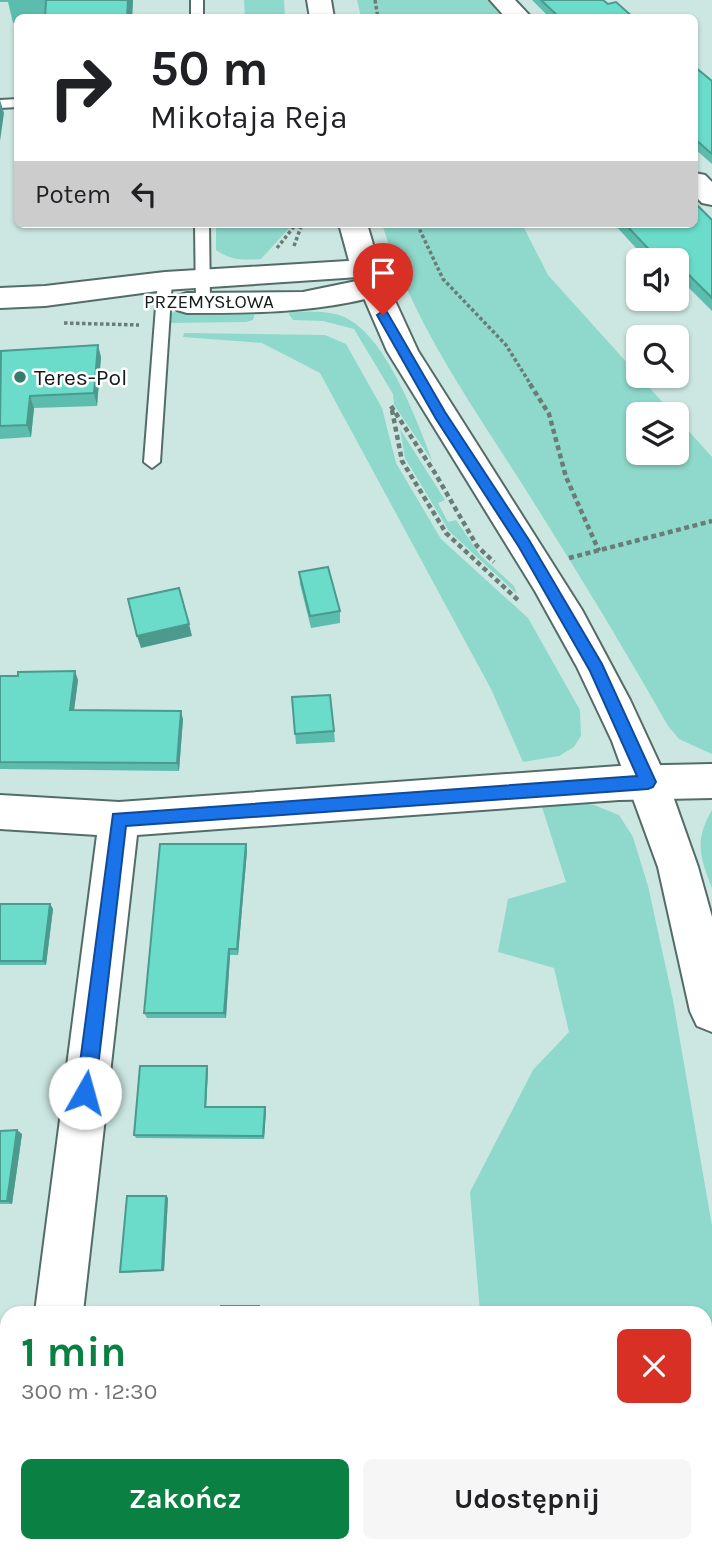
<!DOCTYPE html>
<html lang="pl">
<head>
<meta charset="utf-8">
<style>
  :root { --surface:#fff; --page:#f6f6f6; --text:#202124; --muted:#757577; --accent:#0b8043 }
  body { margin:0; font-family:Karla,sans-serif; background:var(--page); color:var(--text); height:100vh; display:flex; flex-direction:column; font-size:26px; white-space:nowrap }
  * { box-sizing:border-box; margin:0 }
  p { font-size:23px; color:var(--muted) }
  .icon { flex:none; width:38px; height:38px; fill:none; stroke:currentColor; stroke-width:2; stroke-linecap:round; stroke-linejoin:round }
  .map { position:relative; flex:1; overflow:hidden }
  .details { position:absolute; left:0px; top:1306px; width:712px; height:247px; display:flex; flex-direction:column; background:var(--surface); border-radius:21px 21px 0 0; box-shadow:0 2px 5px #0004 }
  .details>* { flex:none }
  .banner { position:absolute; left:14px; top:14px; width:684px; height:214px; border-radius:10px; box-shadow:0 2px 5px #0004; background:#fff; color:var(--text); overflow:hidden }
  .controls { position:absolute; left:626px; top:248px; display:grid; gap:14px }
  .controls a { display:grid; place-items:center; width:63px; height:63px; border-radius:10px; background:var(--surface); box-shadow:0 2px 5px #0004; font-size:35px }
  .pin { position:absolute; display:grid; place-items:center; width:60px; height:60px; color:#fff; margin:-72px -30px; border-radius:50% 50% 50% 0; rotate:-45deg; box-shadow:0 0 7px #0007 }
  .pin .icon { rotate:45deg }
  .me { position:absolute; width:77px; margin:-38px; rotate:7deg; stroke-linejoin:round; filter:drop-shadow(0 0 5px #0008) }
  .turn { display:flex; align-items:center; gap:24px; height:147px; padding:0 21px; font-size:32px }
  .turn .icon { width:91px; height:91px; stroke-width:2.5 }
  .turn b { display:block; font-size:49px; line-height:60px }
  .then { display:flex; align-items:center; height:66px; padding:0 21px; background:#0003; gap:14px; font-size:26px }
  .round { display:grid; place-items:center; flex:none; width:74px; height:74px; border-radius:10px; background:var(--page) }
  .head { display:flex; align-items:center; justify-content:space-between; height:119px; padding:0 21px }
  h1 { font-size:42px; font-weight:700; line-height:52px; color:var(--accent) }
  .primary-button { display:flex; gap:14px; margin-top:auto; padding:14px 21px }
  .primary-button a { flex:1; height:80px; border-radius:10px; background:var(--accent); color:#fff; font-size:28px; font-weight:700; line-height:80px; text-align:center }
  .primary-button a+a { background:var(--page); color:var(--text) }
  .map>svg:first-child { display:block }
  .green { fill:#8ed9cb }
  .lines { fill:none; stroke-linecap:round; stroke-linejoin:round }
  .service-casing { stroke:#546c67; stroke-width:4 }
  .minor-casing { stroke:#546c67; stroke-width:4 }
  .secondary-casing { stroke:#546c67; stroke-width:4 }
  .primary-casing { stroke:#546c67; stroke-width:4 }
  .path-far1 { stroke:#6a7c78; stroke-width:3.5; stroke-dasharray:3.5 2.5; stroke-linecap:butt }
  .path { stroke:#6a7c78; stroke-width:4.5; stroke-dasharray:5 3.5; stroke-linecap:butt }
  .service { fill:#fff; fill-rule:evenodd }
  .minor { fill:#fff; fill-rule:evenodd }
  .secondary { fill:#fff; fill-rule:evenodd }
  .primary { fill:#fff; fill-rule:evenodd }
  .wall { fill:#5cbdae }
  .shaded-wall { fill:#4b9a8d }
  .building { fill:#6bdcca; stroke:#4b9a8d; stroke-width:2 }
  .route { fill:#1a73e8; stroke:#114b97; stroke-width:2 }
  .poi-dot { fill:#367b70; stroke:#fff; stroke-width:2.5 }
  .labels { text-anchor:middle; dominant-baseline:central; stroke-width:5; stroke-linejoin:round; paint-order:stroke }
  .far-street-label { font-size:19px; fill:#121c1a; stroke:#fff }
  .poi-label { font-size:23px; fill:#121c1a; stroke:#fff; text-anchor:start }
</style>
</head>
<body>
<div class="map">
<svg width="712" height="1552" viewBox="0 0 712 1552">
  <rect width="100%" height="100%" fill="#cce7e1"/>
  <g class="green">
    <polygon points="244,0 284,0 285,17 245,17"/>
    <polygon points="357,0 489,0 507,17 361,17"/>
    <path d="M216 224H293L261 259C243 260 232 261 216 250Z"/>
    <path d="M382 224H522L548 275 674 415H639V453H677V418L712 457V754L679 739 668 726C620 641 569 558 517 476 465 395 411 317 382 224Z"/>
    <polygon points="256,310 253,320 246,322 166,323 171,313 178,311"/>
    <path d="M290 311C308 312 328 310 344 317 386 335 417 421 433 462L394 405 393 394 354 329 323 321 293 320 289 314Z"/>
    <polygon points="184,333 325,335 346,344 382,408 396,463 441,539 528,618 580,710 581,736 574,747 559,756 523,762 491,689 320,373 262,343 183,337"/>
    <polygon points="400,429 445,500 438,503 448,522 456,520 480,555 514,586 517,594 449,531 405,458"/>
    <polygon points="571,801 594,805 619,815 633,837 648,886 673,1000 712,1226 712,1552 619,1552 618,1545 705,1545 705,1312 480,1312 470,1192 533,1070 569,1032 554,968 498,952 508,899 566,882 541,804"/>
    <path d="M712 810V888C700 856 694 841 712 810Z"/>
  </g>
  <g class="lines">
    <defs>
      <g id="service">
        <rect x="191" y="0" width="12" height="18"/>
        <polygon points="18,99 18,107 0,108 0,100"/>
        <polygon points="195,224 209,224 210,303 203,308 196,303"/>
        <polygon points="165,276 172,281 160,462 152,468 144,462 158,281"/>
      </g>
      <g id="minor">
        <polygon points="490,0 515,0 532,18 506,18"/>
        <polygon points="695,173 705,175 712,182 712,205 702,203 695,196"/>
        <polygon points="712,764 712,798 619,800 137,835 83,1312 35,1312 97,835 0,829 0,795 119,802 619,766"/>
        <polygon points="7,1536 7,1545 57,1545 57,1552 3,1552"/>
      </g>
      <g id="secondary">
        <polygon points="364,260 374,262 378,269 374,276 165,290 45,306 0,308 0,288 45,286 165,272"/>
        <path d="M371 278 381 281 386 288 381 295C316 313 254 313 187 313L177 310 172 303 177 296 187 293 303 292Z"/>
      </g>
      <g id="primary">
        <polygon points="307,0 331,0 334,18 310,18"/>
        <polygon points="339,224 367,224 380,268 418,351 582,610 630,700 668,782 698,867 712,917 712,1032 697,1026 690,1011 658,867 612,741 577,667 535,591 387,351 351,268"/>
      </g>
    </defs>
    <use href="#service" class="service-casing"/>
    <use href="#minor" class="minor-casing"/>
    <use href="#secondary" class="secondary-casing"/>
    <use href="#primary" class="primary-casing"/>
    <g class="path-far1">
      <polyline points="375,0 378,18"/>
      <polyline points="417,224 443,279 506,345 531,385"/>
      <polyline points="294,246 302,224"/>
      <polyline points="277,248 296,224"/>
      <polyline points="64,323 139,325"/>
    </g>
    <g class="path">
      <polyline points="530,384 549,414 566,477 599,551"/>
      <polyline points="391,406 435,473 477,546 494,562"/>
      <polyline points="392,410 402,461 446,533 519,601"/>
      <polyline points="569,558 712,521"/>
    </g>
    <use href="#service" class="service"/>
    <use href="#minor" class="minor"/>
    <use href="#secondary" class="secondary"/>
    <use href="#primary" class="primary"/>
  </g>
  <g class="wall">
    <polygon points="0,0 133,0 132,18 18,18 18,23 13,23 8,2 0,2"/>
    <polygon points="532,0 603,0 608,4 634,18 550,18"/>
    <polygon points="695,67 712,81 712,164 695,149"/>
    <polygon points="712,220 712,311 679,278 677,278 677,261 648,261 614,224 695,224"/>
    <polygon points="0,355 101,357 97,406 34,408 31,437 0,439"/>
    <polygon points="299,572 340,611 340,623 311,628 300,584"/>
    <polygon points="0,676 78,680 74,710 183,719 179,771 0,769"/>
    <polygon points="292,697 334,731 335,742 296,744"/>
    <polygon points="246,844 247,851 238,955 230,955 226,1018 147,1018 144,1013"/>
    <polygon points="0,904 50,904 53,909 46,965 0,965"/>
    <polygon points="207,1066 208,1070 206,1107 265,1107 266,1111 264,1139 136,1138 134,1135"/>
    <polygon points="0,1131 22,1134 12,1204 0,1204"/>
    <polygon points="166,1196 168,1198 164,1271 123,1273 120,1272"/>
  </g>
  <g class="shaded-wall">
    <polygon points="128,0 133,0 132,18 127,18"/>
    <polygon points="0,100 4,113 0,141"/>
    <polygon points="682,268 679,278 677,278 679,269"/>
    <polygon points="98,345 101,357 97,406 94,393"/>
    <polygon points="30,396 34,408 31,437 27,425"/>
    <polygon points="189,624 192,636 141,648 137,636"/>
    <polygon points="75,671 78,680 73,718 70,710"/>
    <polygon points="181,711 183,719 179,771 177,763"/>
    <polygon points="246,844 247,851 238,955 237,949"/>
    <polygon points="50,904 53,909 46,965 43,961"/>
    <polygon points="229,949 230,955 226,1018 224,1013"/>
    <polygon points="207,1066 208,1070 206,1110 205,1107"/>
    <polygon points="265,1107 266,1111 264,1139 263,1136"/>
    <polygon points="17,1130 22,1134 12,1204 7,1201"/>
    <polygon points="166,1196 168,1198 164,1271 162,1270"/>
    <polygon points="181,1545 185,1545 184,1552 181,1552"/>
  </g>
  <g class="building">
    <polygon points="46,0 128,0 127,18 45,18"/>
    <polygon points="541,0 603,0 608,4 616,2 634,18 560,18"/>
    <polygon points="695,67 712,81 712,154 695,139"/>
    <polygon points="695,203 712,220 712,298 682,268 679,269 677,267 677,261 671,261 670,259 660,261 625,224 695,224"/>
    <polygon points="98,345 94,393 30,396 27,425 0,426 1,351"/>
    <polygon points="328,567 340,611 310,616 299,572"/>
    <polygon points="179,588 189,624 137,636 128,599"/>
    <polygon points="75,671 70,710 181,711 177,763 0,762 0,676 18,676 18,672"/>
    <polygon points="330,695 334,731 295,734 292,697"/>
    <polygon points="160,844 246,844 237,949 229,949 224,1013 144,1013"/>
    <polygon points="0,904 50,904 43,961 0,961"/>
    <polygon points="140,1066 207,1066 205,1107 265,1107 263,1136 134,1135"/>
    <polygon points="17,1130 7,1201 0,1201 0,1131"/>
    <polygon points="127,1196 166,1196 162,1270 120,1272"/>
    <rect x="221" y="1306" width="38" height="6"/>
    <rect x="91" y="1545" width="90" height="7"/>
  </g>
  <polygon class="route" points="383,311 387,312 445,412 529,540 602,664 656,782 653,787 648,789 126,826 95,1093 92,1100 85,1102 79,1100 76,1093 113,814 637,776 590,671 519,547 436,419 377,315"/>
  <circle class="poi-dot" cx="20" cy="377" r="7"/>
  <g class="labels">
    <g class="far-street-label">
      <text x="209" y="302">PRZEMYSŁOWA</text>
    </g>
    <g class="poi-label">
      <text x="34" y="377">Teres-Pol</text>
    </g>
  </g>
</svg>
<div class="controls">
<a><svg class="icon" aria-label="sound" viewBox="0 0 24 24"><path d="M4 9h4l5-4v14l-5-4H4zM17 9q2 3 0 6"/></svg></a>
<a><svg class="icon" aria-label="search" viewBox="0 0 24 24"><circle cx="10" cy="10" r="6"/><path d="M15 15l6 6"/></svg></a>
<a><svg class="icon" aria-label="layers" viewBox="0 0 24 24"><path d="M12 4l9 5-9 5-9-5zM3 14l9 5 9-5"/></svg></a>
</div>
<div class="pin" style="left:383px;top:315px;background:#d93025"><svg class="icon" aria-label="arrive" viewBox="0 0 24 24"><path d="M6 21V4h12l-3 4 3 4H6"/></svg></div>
<svg class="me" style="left:85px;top:1093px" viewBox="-20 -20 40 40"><circle r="19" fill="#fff"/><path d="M0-13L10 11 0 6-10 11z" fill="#1a73e8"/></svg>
<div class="banner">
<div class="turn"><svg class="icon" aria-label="right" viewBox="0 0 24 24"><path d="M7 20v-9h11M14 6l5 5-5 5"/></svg><div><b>50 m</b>Mikołaja Reja</div></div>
<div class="then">Potem<svg class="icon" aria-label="left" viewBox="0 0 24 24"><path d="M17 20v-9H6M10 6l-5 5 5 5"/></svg></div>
</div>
<section class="details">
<div class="head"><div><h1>1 min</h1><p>300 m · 12:30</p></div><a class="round" style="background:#d93025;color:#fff"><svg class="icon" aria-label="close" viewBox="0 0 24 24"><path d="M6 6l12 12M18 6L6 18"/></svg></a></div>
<div class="primary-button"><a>Zakończ</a><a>Udostępnij</a></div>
</section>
</div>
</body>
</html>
